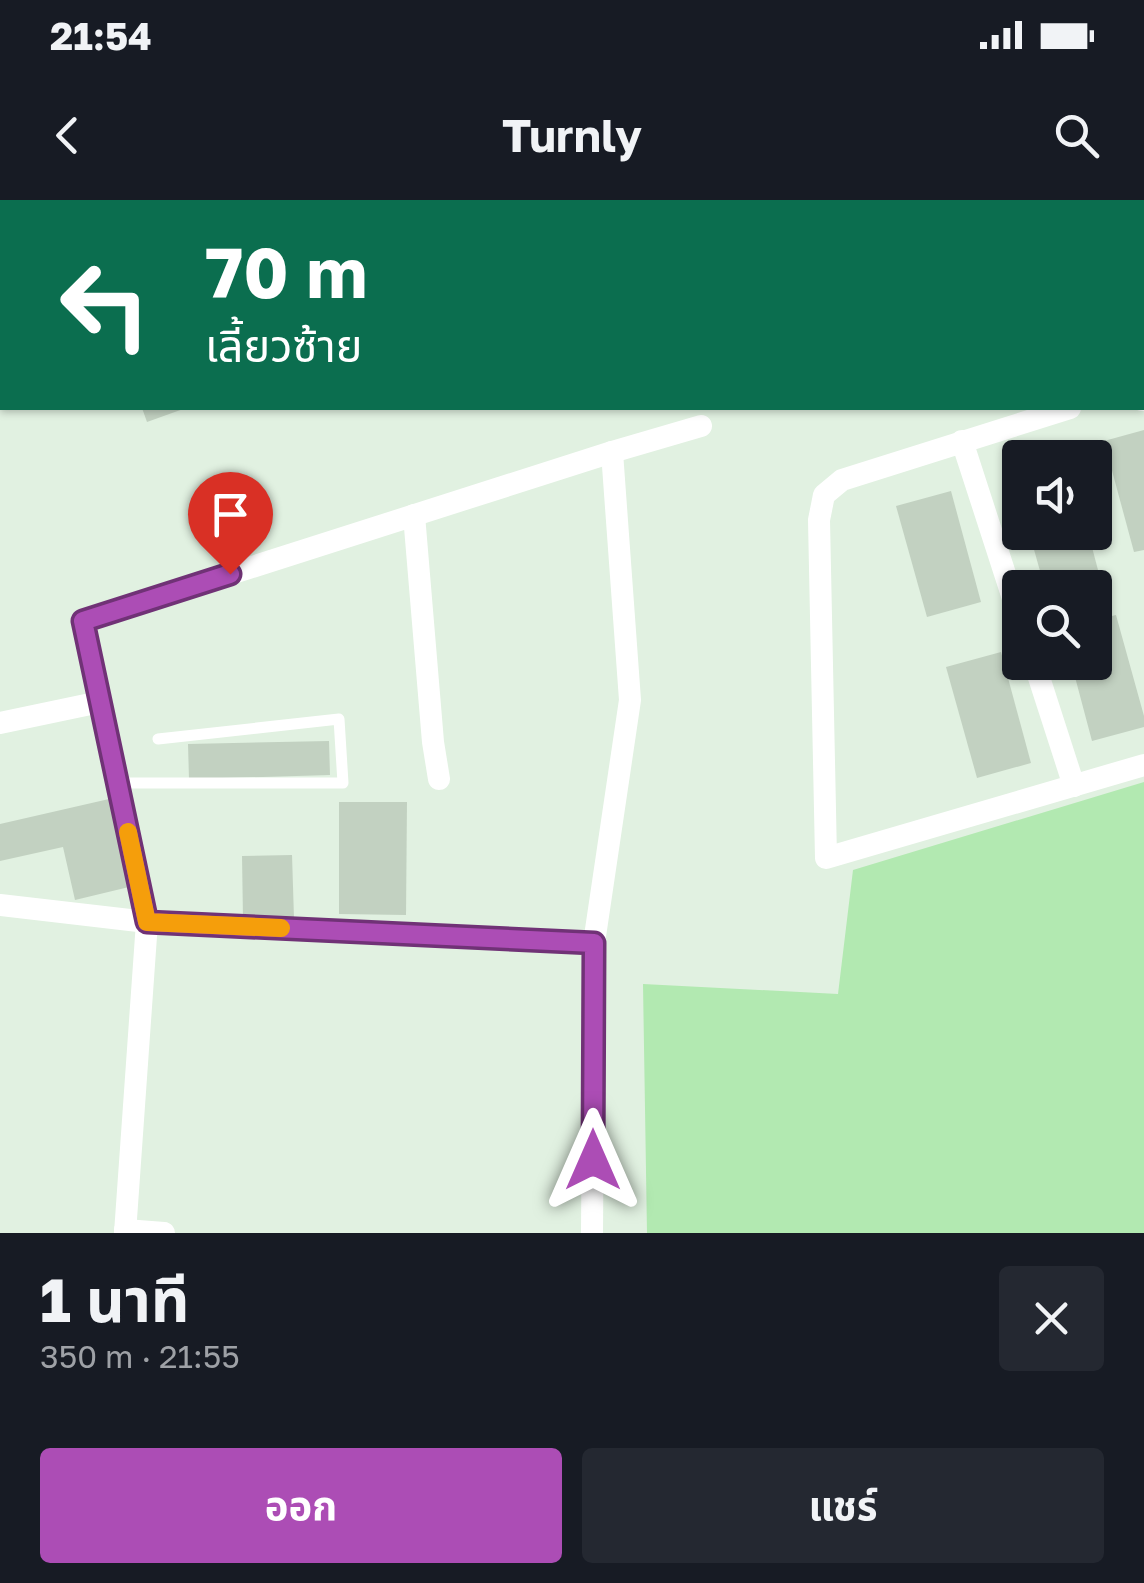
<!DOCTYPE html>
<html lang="th">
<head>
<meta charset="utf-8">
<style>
  :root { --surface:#171b24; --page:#242831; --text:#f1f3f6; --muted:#9ea1a6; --accent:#ac4db5 }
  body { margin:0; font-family:"Golos Text","Noto Sans Thai",sans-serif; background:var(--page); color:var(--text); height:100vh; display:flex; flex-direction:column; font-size:38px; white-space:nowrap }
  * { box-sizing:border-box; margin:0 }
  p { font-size:32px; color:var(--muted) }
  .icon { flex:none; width:55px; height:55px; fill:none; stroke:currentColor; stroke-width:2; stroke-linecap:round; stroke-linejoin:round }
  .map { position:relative; height:1033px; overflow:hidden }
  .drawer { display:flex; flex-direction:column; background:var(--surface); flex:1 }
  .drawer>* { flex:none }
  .guide { position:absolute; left:0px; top:0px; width:1145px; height:210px; box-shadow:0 2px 8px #0004; background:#0b6e4f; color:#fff; overflow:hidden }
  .fabs { position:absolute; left:1002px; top:240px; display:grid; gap:20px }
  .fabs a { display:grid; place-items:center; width:110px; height:110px; border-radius:10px; background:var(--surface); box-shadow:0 2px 8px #0004; font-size:50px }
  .pin { position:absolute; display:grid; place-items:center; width:85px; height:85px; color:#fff; margin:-102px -42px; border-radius:50% 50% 50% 0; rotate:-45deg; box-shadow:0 0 10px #0007 }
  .pin .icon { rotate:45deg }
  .me { position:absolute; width:110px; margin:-55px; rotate:0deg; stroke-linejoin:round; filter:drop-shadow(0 0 8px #0008) }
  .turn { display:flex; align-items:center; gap:35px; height:210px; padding:0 40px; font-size:45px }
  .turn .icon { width:130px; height:130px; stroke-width:2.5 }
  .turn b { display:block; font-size:70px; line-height:85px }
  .round { display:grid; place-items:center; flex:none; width:105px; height:105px; border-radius:10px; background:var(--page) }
  .summary { display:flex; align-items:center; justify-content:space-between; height:170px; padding:0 40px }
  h1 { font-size:60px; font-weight:700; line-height:75px }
  .action { display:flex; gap:20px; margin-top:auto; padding:20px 40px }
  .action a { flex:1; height:115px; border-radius:10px; background:var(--accent); color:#fff; font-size:40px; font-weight:700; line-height:115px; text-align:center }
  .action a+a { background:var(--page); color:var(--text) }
  .status { display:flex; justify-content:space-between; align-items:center; height:70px; padding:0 50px; background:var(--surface); direction:ltr }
  .status svg { height:28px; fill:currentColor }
  header { display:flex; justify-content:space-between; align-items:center; height:130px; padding:0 40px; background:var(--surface); font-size:45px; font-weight:700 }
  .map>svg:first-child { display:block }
  .green { fill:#b2e9b1 }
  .building { fill:#c2d1c1 }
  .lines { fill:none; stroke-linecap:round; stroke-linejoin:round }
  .lane { stroke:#fff; stroke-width:11 }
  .street { stroke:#fff; stroke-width:22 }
  .route-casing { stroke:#703276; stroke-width:25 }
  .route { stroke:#ac4db5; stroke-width:18 }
  .slow { stroke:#f59e0b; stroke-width:18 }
</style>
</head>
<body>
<div class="status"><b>21:54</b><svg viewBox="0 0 49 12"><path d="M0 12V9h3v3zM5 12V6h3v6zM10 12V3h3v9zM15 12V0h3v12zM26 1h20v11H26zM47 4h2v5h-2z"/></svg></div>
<header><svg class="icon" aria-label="back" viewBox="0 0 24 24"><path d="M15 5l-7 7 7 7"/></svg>Turnly<svg class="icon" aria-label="search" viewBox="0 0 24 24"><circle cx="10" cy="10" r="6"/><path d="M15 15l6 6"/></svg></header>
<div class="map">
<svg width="1144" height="1033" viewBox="0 0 1144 1033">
  <rect width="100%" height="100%" fill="#e1f1e1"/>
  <polygon class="green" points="1144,582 1144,1033 647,1033 643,784 838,794 853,670"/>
  <g class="building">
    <polygon points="142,208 186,208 147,222"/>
    <polygon points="1144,230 1144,350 1134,352 1104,241"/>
    <polygon points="951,291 981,402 927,417 896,306"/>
    <polygon points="1029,332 1088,332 1098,370 1044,385"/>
    <polygon points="1116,415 1144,516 1144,527 1092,541 1071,462 1095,462 1095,420"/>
    <polygon points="1001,452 1031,563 977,578 946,467"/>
    <polygon points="329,541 330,575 189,579 188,544"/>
    <polygon points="109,599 129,687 75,700 63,647 0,661 0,624"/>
    <polygon points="339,602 407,602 406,715 339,714"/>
    <polygon points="292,655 294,718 243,719 242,656"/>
  </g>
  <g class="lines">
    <polyline class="lane" points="118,583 343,583 339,519 158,539"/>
    <g class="street">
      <polyline points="470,0 471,2"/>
      <polyline points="769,0 770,2"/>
      <polyline points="951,2 958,0"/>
      <polyline points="1142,200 1144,200"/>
      <polyline points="1070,208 842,280 824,295 819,320 826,658 1144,565"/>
      <polyline points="962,241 1020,420"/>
      <polyline points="414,315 433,542 439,579"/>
      <polyline points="1034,462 1074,586"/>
      <polyline points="0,523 100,502"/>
      <polyline points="0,705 147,722 594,743"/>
      <polyline points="125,1030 164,1033"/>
      <polyline points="125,1033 147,722 83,421 612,252 701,226"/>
      <polyline points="592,1033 594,743 630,500 612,252"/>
    </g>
  </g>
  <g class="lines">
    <defs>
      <polyline id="route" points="230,374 83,421 147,722 594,743 593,960"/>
    </defs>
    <use href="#route" class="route-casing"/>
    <use href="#route" class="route"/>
    <polyline class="slow" points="128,632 147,722 281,728"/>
  </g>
</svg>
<div class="fabs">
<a><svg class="icon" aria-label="sound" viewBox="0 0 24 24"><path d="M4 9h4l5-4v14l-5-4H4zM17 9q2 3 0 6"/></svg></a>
<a><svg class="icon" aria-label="search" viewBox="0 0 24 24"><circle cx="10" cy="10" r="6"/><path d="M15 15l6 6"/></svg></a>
</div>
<div class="pin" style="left:230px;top:374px;background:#d93025"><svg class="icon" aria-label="arrive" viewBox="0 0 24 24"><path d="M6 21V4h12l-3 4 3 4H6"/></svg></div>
<svg class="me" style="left:593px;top:960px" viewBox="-20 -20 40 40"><path d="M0-17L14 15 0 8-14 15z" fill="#ac4db5" stroke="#fff" stroke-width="4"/></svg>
<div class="guide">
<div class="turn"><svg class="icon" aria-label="left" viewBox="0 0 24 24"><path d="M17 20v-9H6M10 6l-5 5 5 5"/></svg><div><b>70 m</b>เลี้ยวซ้าย</div></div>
</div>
</div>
<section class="drawer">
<div class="summary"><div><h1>1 นาที</h1><p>350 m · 21:55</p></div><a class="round"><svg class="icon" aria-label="close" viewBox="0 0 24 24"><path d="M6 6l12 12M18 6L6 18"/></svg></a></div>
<div class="action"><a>ออก</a><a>แชร์</a></div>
</section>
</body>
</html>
